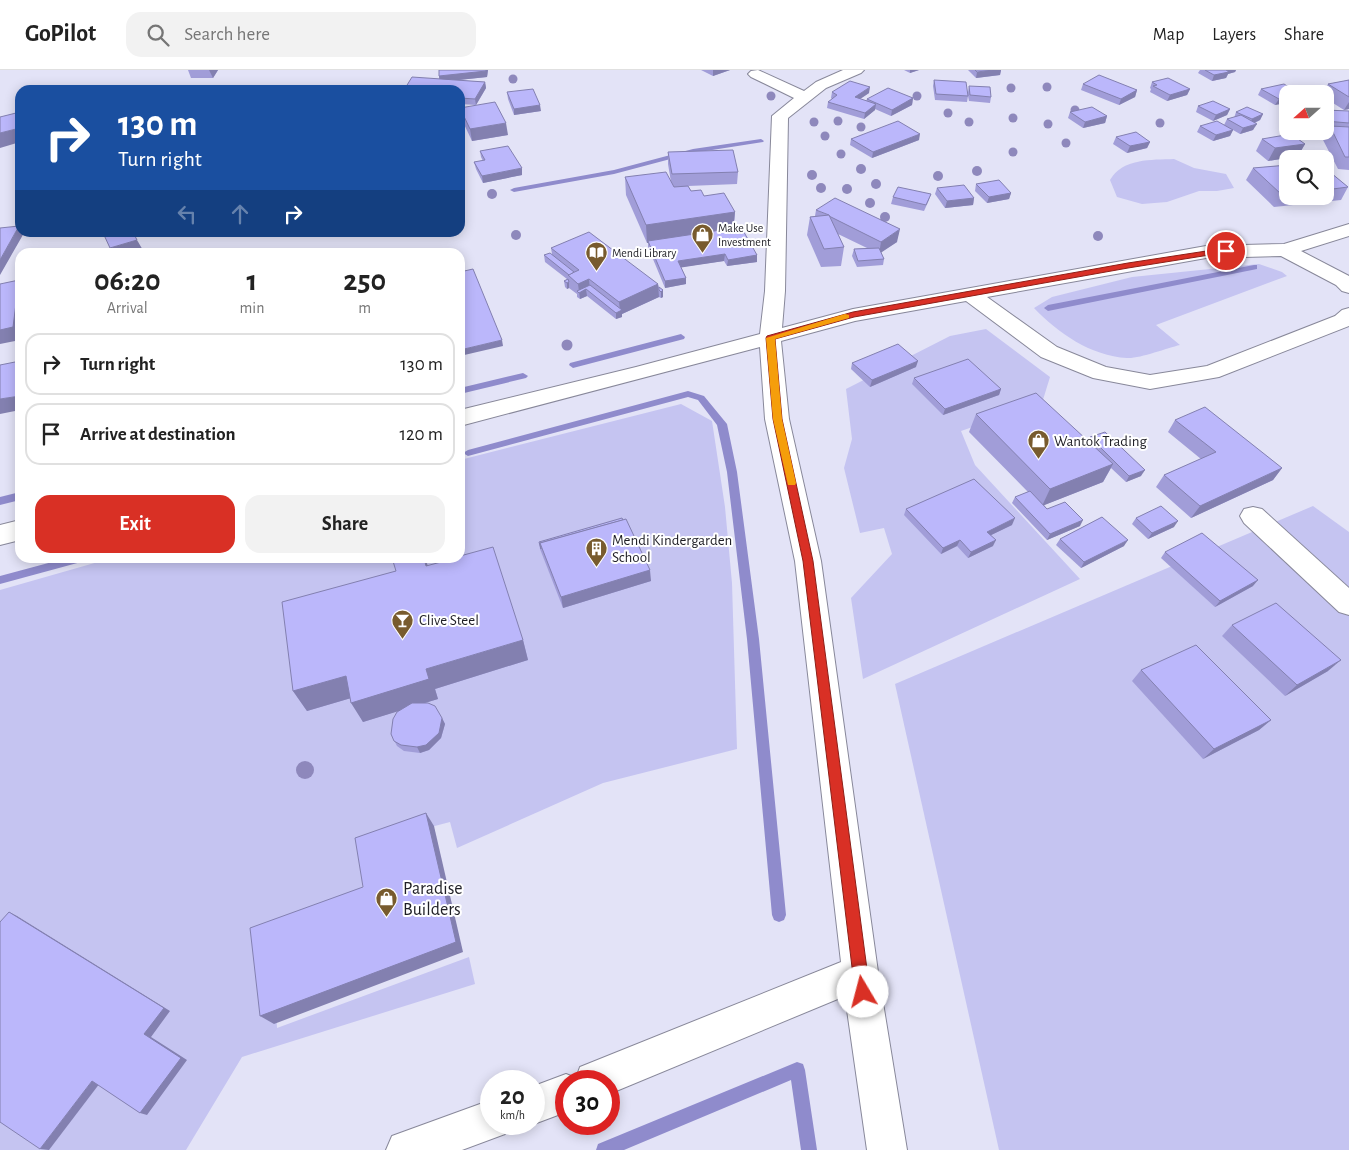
<!DOCTYPE html>
<html lang="en">
<head>
<meta charset="utf-8">
<style>
  :root { --surface:#fff; --page:#f2f2f2; --text:#222; --muted:#767676; --line:#e0e0e0; --accent:#d93025 }
  body { margin:0; font-family:"Alegreya Sans",sans-serif; background:var(--page); color:var(--text); height:100vh; display:flex; flex-direction:column; font-size:19px; white-space:nowrap }
  * { box-sizing:border-box; margin:0 }
  p { font-size:16px; color:var(--muted) }
  .icon { flex:none; width:28px; height:28px; fill:none; stroke:currentColor; stroke-width:2; stroke-linecap:round; stroke-linejoin:round }
  .map { position:relative; flex:1; overflow:hidden }
  .drawer { position:absolute; left:15px; top:178px; width:450px; height:315px; display:flex; flex-direction:column; background:var(--surface); border-radius:15px; box-shadow:0 2px 12px #0003 }
  .drawer>* { flex:none }
  .hud { position:absolute; left:15px; top:15px; width:450px; height:152px; border-radius:15px; box-shadow:0 2px 12px #0003; background:#1a4fa0; color:#fff; overflow:hidden }
  .needle { width:32px; rotate:249deg }
  .buttons { position:absolute; left:1279px; top:15px; display:grid; gap:10px }
  .buttons a { display:grid; place-items:center; width:55px; height:55px; border-radius:10px; background:var(--surface); box-shadow:0 2px 12px #0003; font-size:25px }
  .speed { position:absolute; left:480px; top:1000px; display:flex; gap:10px; font-size:25px; font-weight:700; text-align:center }
  .speed>* { display:grid; place-content:center; width:65px; height:65px; border-radius:50%; background:var(--surface); box-shadow:0 2px 12px #0003; line-height:1 }
  .speed small { font-size:12px; font-weight:400 }
  .speed .limit { border:8px solid #d22; background:#fff; color:#111 }
  .pin { position:absolute; display:grid; place-items:center; width:42px; height:42px; color:#fff; margin:-21px; border:2px solid #fff; border-radius:50%; box-shadow:0 1px 5px #0007 }
  .me { position:absolute; width:55px; margin:-28px; rotate:352deg; stroke-linejoin:round; filter:drop-shadow(0 0 4px #0008) }
  .turn { display:flex; align-items:center; gap:18px; height:105px; padding:0 20px; font-size:22px }
  .turn .icon { width:65px; height:65px; stroke-width:2.5 }
  .turn b { display:block; font-size:35px; line-height:42px }
  .lanes { display:flex; align-items:center; height:48px; padding:0 20px; background:#0003; justify-content:center; gap:25px; direction:ltr }
  .lanes .off { opacity:.35 }
  .eta { display:flex; justify-content:space-evenly; align-items:center; height:85px; text-align:center }
  .eta b { font-size:30px; font-weight:700; line-height:35px }
  .cta { display:flex; gap:10px; margin-top:auto; padding:10px 20px }
  .cta a { flex:1; height:58px; border-radius:15px; background:var(--accent); color:#fff; font-size:20px; font-weight:700; line-height:58px; text-align:center }
  .cta a+a { background:var(--page); color:var(--text) }
  ul { padding:0; list-style:none }
  li { display:flex; align-items:center; gap:15px; height:62px; margin:0 10px 8px; padding:0 10px; border:2px solid var(--line); border-radius:15px }
  li div { flex:1 }
  li b { display:block; font-size:19px }
  li em { font-style:normal }
  header { display:flex; align-items:center; gap:30px; box-sizing:border-box; height:70px; padding:0 25px; background:var(--surface); border-bottom:1px solid var(--line) }
  header strong { font-size:24px }
  nav { display:flex; gap:28px; margin-inline-start:auto; font-size:18px }
  .search { width:350px; height:45px; background:var(--page); display:flex; align-items:center; gap:12px; box-sizing:border-box; padding:0 18px; border-radius:15px; color:var(--muted); font-size:19px }
  .map>svg:first-child { display:block }
  .green { fill:#c5c4f1 }
  .lines { fill:none; stroke-linecap:round; stroke-linejoin:round }
  .stream { fill:#8f8bcc; fill-rule:evenodd }
  .minor-casing { stroke:#88889a; stroke-width:2 }
  .minor { fill:#fff; fill-rule:evenodd }
  .tree { fill:#8e88bc }
  .wall { fill:#a19dd8 }
  .shaded-wall { fill:#8380b0 }
  .building { fill:#bbb7fb; stroke:#8380b0 }
  .route { fill:#d93025; stroke:#8d1f18 }
  .slow { fill:#f59e0b }
  .labels { text-anchor:middle; dominant-baseline:central; stroke-width:4; stroke-linejoin:round; paint-order:stroke }
  .far-poi-label { font-size:12px; fill:#1f1f26; stroke:#fff; text-anchor:start }
  .poi-label { font-size:15px; fill:#1f1f26; stroke:#fff; text-anchor:start }
  .near-poi-label { font-size:18px; fill:#1f1f26; stroke:#fff; text-anchor:start }
</style>
</head>
<body>
<header>
<strong>GoPilot</strong>
<div class="search"><svg class="icon" aria-label="search" viewBox="0 0 24 24"><circle cx="10" cy="10" r="6"/><path d="M15 15l6 6"/></svg>Search here</div>
<nav><a>Map</a><a>Layers</a><a>Share</a></nav>
</header>
<div class="map">
<svg width="1349" height="1080" viewBox="0 0 1349 1080">
  <rect width="100%" height="100%" fill="#e3e3f7"/>
  <g class="green">
    <path d="M1174 89 1194 98 1226 104 1234 118 1217 121H1199L1167 132 1142 134 1117 127 1110 110C1123 88 1151 90 1174 89Z"/>
    <path d="M1259 194 1282 202 1287 206 1156 255 1180 275C1167 278 1139 289 1127 288 1091 286 1058 263 1034 238L1052 227 1132 207Z"/>
    <polygon points="986,259 1050,307 1042,333 961,361 975,395 1080,509 863,609 851,528 892,484 884,458 860,463 844,398 852,369 846,319 950,266"/>
    <polygon points="681,334 712,351 725,437 732,513 737,679 603,713 457,778 450,752 362,775 362,821 272,853 277,958 469,887 475,914 242,987 186,1080 0,1080 0,520 112,488 460,488 460,390"/>
    <polygon points="1313,436 1349,462 1349,1080 999,1080 895,614"/>
  </g>
  <g class="lines">
    <g class="stream">
      <polygon points="761,69 764,71 763,72 693,83 614,104 514,122 510,120 514,118 614,100 693,79"/>
      <polygon points="1254,195 1257,195 1257,199 1048,241 1044,238 1048,235"/>
      <polygon points="681,264 685,267 684,269 573,298 569,295 570,293"/>
      <polygon points="523,303 528,306 526,308 460,324 460,318"/>
      <polygon points="688,321 704,326 727,354 737,402 759,569 786,845 784,850 779,852 774,850 772,845 747,569 727,402 717,355 698,330 688,327 468,386 463,383 468,380"/>
      <polygon points="20,422 20,430 0,435 0,427"/>
      <polygon points="67,488 86,488 81,492 0,514 0,506"/>
      <polygon points="797,992 803,994 805,1000 817,1080 801,1080 791,1010 624,1080 596,1080 598,1074"/>
    </g>
    <defs>
      <g id="minor">
        <polygon points="758,0 804,21 816,12 843,0 864,0 861,3 826,18 788,48 785,221 782,258 853,239 1206,176 1284,174 1349,154 1349,166 1301,181 1349,206 1349,223 1342,221 1336,215 1281,186 1206,188 987,227 1057,277 1106,297 1150,305 1207,296 1335,246 1342,240 1349,238 1349,256 1219,307 1150,319 1093,308 1041,287 966,231 855,251 781,271 789,349 821,491 878,902 907,1080 867,1080 845,926 609,1024 609,1011 566,1011 566,1042 534,1054 532,1054 534,1016 566,1004 576,1008 580,997 841,892 795,491 765,349 760,277 460,356 460,340 636,297 760,264 765,221 772,46 794,28 751,7 748,4 751,1"/>
        <polygon points="1253,437 1262,439 1349,518 1349,545 1339,542 1244,453 1240,446 1244,439"/>
        <polygon points="20,450 20,470 0,475 0,455"/>
        <polygon points="491,1030 491,1054 509,1054 505,1064 462,1080 386,1080 392,1066"/>
      </g>
    </defs>
    <use href="#minor" class="minor-casing"/>
    <use href="#minor" class="minor"/>
  </g>
  <g class="tree">
    <circle cx="513" cy="9" r="4.5"/>
    <circle cx="1047" cy="17" r="4.5"/>
    <circle cx="1011" cy="18" r="4.5"/>
    <circle cx="771" cy="26" r="4.5"/>
    <circle cx="917" cy="26" r="4.5"/>
    <circle cx="1075" cy="40" r="4.5"/>
    <circle cx="948" cy="43" r="4.5"/>
    <circle cx="1013" cy="48" r="4.5"/>
    <circle cx="838" cy="51" r="4.5"/>
    <circle cx="814" cy="52" r="4.5"/>
    <circle cx="969" cy="52" r="4.5"/>
    <circle cx="1160" cy="53" r="4.5"/>
    <circle cx="1048" cy="54" r="4.5"/>
    <circle cx="861" cy="57" r="4.5"/>
    <circle cx="825" cy="66" r="4.5"/>
    <circle cx="1066" cy="73" r="4.5"/>
    <circle cx="1013" cy="82" r="4.5"/>
    <circle cx="841" cy="84" r="4.5"/>
    <circle cx="861" cy="99" r="5"/>
    <circle cx="977" cy="101" r="5"/>
    <circle cx="812" cy="105" r="5"/>
    <circle cx="938" cy="106" r="5"/>
    <circle cx="876" cy="114" r="5"/>
    <circle cx="821" cy="118" r="5"/>
    <circle cx="847" cy="119" r="5"/>
    <circle cx="492" cy="124" r="5"/>
    <circle cx="870" cy="133" r="5"/>
    <circle cx="885" cy="147" r="5"/>
    <circle cx="516" cy="165" r="5"/>
    <circle cx="1098" cy="166" r="5"/>
    <circle cx="567" cy="275" r="5.5"/>
    <circle cx="305" cy="700" r="9"/>
  </g>
  <g class="wall">
    <polygon points="188,0 218,0 213,8 191,8"/>
    <polygon points="439,0 488,0 487,7 458,10 485,12 486,18 476,35 460,34 460,20 439,9"/>
    <polygon points="701,0 730,0 713,6"/>
    <polygon points="904,0 919,0 910,3"/>
    <polygon points="968,0 1001,0 1000,5 976,8"/>
    <polygon points="1200,0 1236,0 1235,2 1228,4 1226,8 1212,11 1198,3"/>
    <polygon points="934,10 968,22 969,16 991,27 990,33 969,31 968,26 967,32 935,30 933,16"/>
    <polygon points="1349,10 1349,39 1344,40 1325,28 1325,24 1322,24 1328,14"/>
    <polygon points="1152,12 1190,19 1187,25 1167,31 1150,22 1151,19 1150,18"/>
    <polygon points="1083,14 1137,20 1135,27 1119,35 1081,20"/>
    <polygon points="1261,19 1300,24 1275,35 1258,25"/>
    <polygon points="507,22 541,41 514,45 508,29"/>
    <polygon points="832,22 869,23 860,29 866,31 867,29 913,28 912,35 891,46 875,39 875,40 864,49 827,38 828,32 832,29 831,28"/>
    <polygon points="1198,36 1230,39 1227,45 1213,51 1196,42"/>
    <polygon points="460,38 508,65 472,71 462,50"/>
    <polygon points="1325,40 1349,41 1349,100 1338,99 1322,68 1328,58 1325,58"/>
    <polygon points="1070,42 1107,46 1105,53 1083,58 1068,48"/>
    <polygon points="1236,42 1263,44 1260,50 1255,53 1253,60 1240,64 1233,60 1230,66 1213,71 1197,62 1200,56 1224,55 1227,49 1234,48"/>
    <polygon points="1116,67 1150,72 1147,78 1127,83 1113,74"/>
    <polygon points="851,69 919,70 872,88 850,75"/>
    <polygon points="1262,69 1305,74 1298,86 1268,91 1256,81"/>
    <polygon points="480,81 522,105 483,113 476,99 474,92 483,91 481,87"/>
    <polygon points="668,82 738,102 737,114 688,116 691,121 704,126 735,142 734,158 757,185 757,192 727,196 724,191 681,197 686,208 686,214 665,218 648,177 648,173 647,173 626,125 625,107 671,112 668,94"/>
    <polygon points="1288,95 1288,126 1325,126 1325,98 1348,117 1341,130 1274,137 1246,110 1253,98"/>
    <polygon points="976,114 1011,123 1009,129 987,133 975,121"/>
    <polygon points="937,118 974,128 973,135 945,138 935,124"/>
    <polygon points="931,124 929,130 924,141 891,134 893,127"/>
    <polygon points="816,140 897,172 881,182 884,189 883,195 857,197 852,186 854,179 867,178 838,164 844,177 841,196 821,197 807,165 810,147 815,146"/>
    <polygon points="551,178 658,214 659,217 663,220 663,227 661,228 659,227 622,244 622,247 616,249 587,226 580,229 577,227 577,224 569,218 567,219 565,217 564,211 567,209 545,192 544,185 552,184"/>
    <polygon points="852,293 916,297 870,317 851,299"/>
    <polygon points="914,308 1001,319 999,325 943,345 912,314"/>
    <polygon points="976,344 1088,371 1090,367 1141,406 1126,412 1111,398 1103,412 1044,435 1047,439 1080,456 1047,470 1012,433 1015,427 1028,422 969,362"/>
    <polygon points="1175,350 1282,398 1273,410 1191,448 1156,417 1164,405 1201,389 1168,362"/>
    <polygon points="906,439 1012,455 991,465 993,476 968,488 957,476 941,484 904,445"/>
    <polygon points="1136,448 1174,457 1148,469 1132,454"/>
    <polygon points="623,450 651,511 563,538 540,479 539,472"/>
    <polygon points="1060,469 1124,476 1081,498 1056,475"/>
    <polygon points="1165,482 1253,516 1215,537 1161,488"/>
    <polygon points="428,495 523,570 528,590 435,619 438,629 424,633 442,648 445,654 441,668 429,680 420,683 404,681 397,676 391,664 401,640 363,652 351,628 307,641 293,621"/>
    <polygon points="1232,555 1328,601 1285,626 1222,566"/>
    <polygon points="1141,600 1271,650 1259,660 1203,689 1132,611"/>
  </g>
  <g class="shaded-wall">
    <polygon points="209,0 218,0 213,8"/>
    <polygon points="486,0 488,0 487,7 440,12 439,6"/>
    <polygon points="713,0 730,0 713,6"/>
    <polygon points="910,0 919,0 910,3"/>
    <polygon points="993,0 1001,0 1000,5 976,8 977,2"/>
    <polygon points="1227,0 1236,0 1235,2 1228,4 1226,8 1212,11 1214,5"/>
    <polygon points="485,12 486,18 476,35 475,29"/>
    <polygon points="870,17 869,23 854,33 855,27"/>
    <polygon points="1190,19 1187,25 1167,31 1170,25"/>
    <polygon points="1137,20 1135,27 1119,35 1121,29"/>
    <polygon points="913,28 912,35 891,46 892,40"/>
    <polygon points="1288,28 1288,33 1275,35 1279,29"/>
    <polygon points="1349,32 1349,39 1344,40"/>
    <polygon points="876,34 875,40 864,49 865,43"/>
    <polygon points="540,35 541,41 514,45 514,39"/>
    <polygon points="1230,39 1227,45 1213,51 1216,45"/>
    <polygon points="1263,44 1260,50 1249,55 1252,49"/>
    <polygon points="1107,46 1105,53 1083,58 1085,52"/>
    <polygon points="506,53 508,65 472,71 470,59"/>
    <polygon points="1257,54 1253,60 1240,64 1243,58"/>
    <polygon points="20,58 20,72 0,78 0,63"/>
    <polygon points="1233,60 1230,66 1213,71 1216,65"/>
    <polygon points="920,64 919,70 872,88 873,82"/>
    <polygon points="1150,72 1147,78 1127,83 1130,76"/>
    <polygon points="1305,74 1298,86 1268,91 1275,78"/>
    <polygon points="522,98 522,105 483,113 482,106"/>
    <polygon points="1011,123 1009,129 987,133 989,127"/>
    <polygon points="974,128 973,135 945,138 947,131"/>
    <polygon points="735,142 733,160 648,171 648,173 647,173 646,155"/>
    <polygon points="19,156 20,162 24,163 0,205 0,190"/>
    <polygon points="900,159 897,172 879,184 881,172"/>
    <polygon points="30,162 46,162 32,166"/>
    <polygon points="137,170 144,182 113,182 110,178"/>
    <polygon points="725,184 724,191 678,198 678,191"/>
    <polygon points="757,185 757,192 727,196 728,190"/>
    <polygon points="686,208 686,214 665,218 665,211"/>
    <polygon points="589,209 590,221 586,219 587,226 580,229 578,214"/>
    <polygon points="19,210 20,270 0,274 0,260"/>
    <polygon points="569,212 569,218 567,219 567,213"/>
    <polygon points="658,214 659,227 622,244 622,247 616,249 616,243 620,241 619,232"/>
    <polygon points="663,220 663,227 661,228 661,222"/>
    <polygon points="502,270 503,276 460,286 460,280"/>
    <polygon points="918,291 916,297 870,317 872,310"/>
    <polygon points="1001,319 999,325 943,345 945,339"/>
    <polygon points="20,326 20,340 0,344 0,329"/>
    <polygon points="1113,394 1103,412 1042,436 1050,419"/>
    <polygon points="1282,398 1273,410 1191,448 1200,436"/>
    <polygon points="1145,400 1141,406 1126,412 1129,406"/>
    <polygon points="1015,448 1012,455 985,468 987,462"/>
    <polygon points="1083,450 1080,456 1047,470 1050,464"/>
    <polygon points="1178,451 1174,457 1148,469 1152,463"/>
    <polygon points="960,470 957,476 941,484 943,478"/>
    <polygon points="996,470 993,476 968,488 971,482"/>
    <polygon points="1128,470 1124,476 1081,498 1084,492"/>
    <polygon points="424,488 425,488 429,499 426,496"/>
    <polygon points="650,500 651,511 563,538 561,527"/>
    <polygon points="1258,510 1253,516 1215,537 1220,531"/>
    <polygon points="523,570 528,590 435,619 438,629 363,652 351,633 426,599"/>
    <polygon points="1341,590 1328,601 1285,626 1297,615"/>
    <polygon points="346,606 358,626 307,641 293,621"/>
    <polygon points="442,648 445,654 441,668 429,680 420,683 417,677"/>
    <polygon points="1271,650 1259,660 1203,689 1214,679"/>
    <polygon points="426,743 434,756 463,882 274,954 260,946"/>
    <polygon points="9,842 17,846 170,941 151,967 187,990 147,1045 140,1043 144,964"/>
    <polygon points="92,1011 100,1013 49,1080 40,1079"/>
  </g>
  <g class="building">
    <polygon points="439,0 486,0 486,1 439,6"/>
    <polygon points="975,0 993,0 977,2"/>
    <polygon points="1205,0 1226,0 1229,2 1214,5"/>
    <polygon points="1099,5 1137,20 1121,29 1083,14"/>
    <polygon points="412,7 485,12 475,29 460,28 460,20 404,20"/>
    <polygon points="1168,8 1190,19 1170,25 1153,16 1157,15 1152,12"/>
    <polygon points="934,10 966,12 968,26 936,24"/>
    <polygon points="1349,10 1349,27 1328,14"/>
    <polygon points="850,11 870,17 855,27 876,34 865,43 828,32 837,25 832,22"/>
    <polygon points="1284,14 1300,24 1288,24 1288,28 1279,29 1261,19"/>
    <polygon points="969,16 990,17 991,27 970,25"/>
    <polygon points="888,18 913,28 892,40 867,29"/>
    <polygon points="533,19 540,35 514,39 507,22"/>
    <polygon points="1213,31 1230,39 1216,45 1198,36"/>
    <polygon points="495,32 506,53 470,59 460,38"/>
    <polygon points="1092,37 1107,46 1085,52 1070,42"/>
    <polygon points="1247,37 1263,44 1252,49 1236,42"/>
    <polygon points="1325,40 1349,41 1349,53 1325,51"/>
    <polygon points="20,42 20,58 0,63 0,47"/>
    <polygon points="1241,45 1257,54 1243,58 1227,49"/>
    <polygon points="898,51 920,64 873,82 851,69"/>
    <polygon points="1217,51 1233,60 1216,65 1200,56"/>
    <polygon points="1330,56 1349,57 1349,87 1345,87"/>
    <polygon points="1136,62 1150,72 1130,76 1116,67"/>
    <polygon points="1291,64 1305,74 1275,78 1262,69"/>
    <polygon points="508,76 522,98 482,106 474,92 485,90 480,81"/>
    <polygon points="733,80 738,102 672,104 668,82"/>
    <polygon points="1288,95 1288,124 1281,124 1253,98"/>
    <polygon points="1325,98 1348,117 1325,120"/>
    <polygon points="666,102 674,117 688,116 691,121 701,120 704,126 724,123 735,142 646,155 625,107"/>
    <polygon points="999,110 1011,123 989,127 976,114"/>
    <polygon points="964,115 974,128 947,131 937,118"/>
    <polygon points="898,117 931,124 926,135 893,127"/>
    <polygon points="835,128 900,159 881,172 829,146 829,145 816,140"/>
    <polygon points="829,145 844,177 824,179 810,147"/>
    <polygon points="19,156 0,190 0,158"/>
    <polygon points="741,157 757,185 728,190 725,184 678,191 686,208 665,211 648,171"/>
    <polygon points="112,162 133,162 137,170 110,178 104,165"/>
    <polygon points="589,162 658,214 619,232 589,209 578,214 568,205 579,200 551,178"/>
    <polygon points="879,178 884,189 858,191 854,179"/>
    <polygon points="240,180 240,182 226,182"/>
    <polygon points="550,183 574,202 569,205 544,185"/>
    <polygon points="473,199 502,270 460,280 460,202"/>
    <polygon points="568,209 569,212 567,213 564,211"/>
    <polygon points="19,210 13,257 0,260 0,214"/>
    <polygon points="590,215 622,240 616,243 586,219 579,223 577,221"/>
    <polygon points="659,217 663,220 661,222 659,220"/>
    <polygon points="898,274 918,291 872,310 852,293"/>
    <polygon points="968,289 1001,319 945,339 914,308"/>
    <polygon points="20,291 20,326 0,329 0,295"/>
    <polygon points="1036,323 1113,394 1050,419 976,344"/>
    <polygon points="1205,337 1282,398 1200,436 1164,405 1216,382 1175,350"/>
    <polygon points="1105,362 1145,400 1129,406 1090,367"/>
    <polygon points="974,409 1015,448 987,462 996,470 971,482 960,470 943,478 906,439"/>
    <polygon points="1030,421 1047,439 1065,432 1083,450 1050,464 1015,427"/>
    <polygon points="1161,436 1178,451 1152,463 1136,448"/>
    <polygon points="1102,447 1128,470 1084,492 1060,469"/>
    <polygon points="622,448 623,450 540,473 541,479 539,472"/>
    <polygon points="626,449 650,500 561,527 540,473"/>
    <polygon points="1202,463 1258,510 1220,531 1165,482"/>
    <polygon points="493,477 523,570 426,599 429,609 351,633 346,606 293,621 282,532 396,501 392,488 424,488 426,496 456,488 460,488 460,486"/>
    <polygon points="1276,533 1341,590 1297,615 1232,555"/>
    <polygon points="1196,575 1271,650 1214,679 1141,600"/>
    <polygon points="412,633 428,633 435,636 442,648 439,663 426,675 417,677 401,675 394,671 391,664 393,649 397,642"/>
    <polygon points="426,743 456,872 260,946 250,858 363,817 355,768"/>
    <polygon points="9,842 164,938 144,964 181,988 140,1043 92,1011 40,1079 0,1052 0,852"/>
  </g>
  <polygon class="route" points="1226,178 1229,181 1228,182 1128,198 854,247 775,269 782,349 813,491 870,922 868,927 863,929 858,927 855,922 803,491 773,349 766,268 767,266 853,242 1128,193"/>
  <polygon class="slow" points="845,244 849,245 849,248 775,269 782,349 796,413 795,415 788,415 773,349 766,268"/>
  <defs>
    <symbol id="shop-pin" viewBox="-11 -11 22 30"><path d="M0 17L-7.5 6A9.5 9.5 0 1 1 7.5 6Z" fill="#785b2e" stroke="#fff"/><path d="M-5-2.5h2.3a2.7 3.5 0 0 1 5.4 0H5L5.5 6h-11ZM-1.5-2.5h3a1.5 2.3 0 0 0-3 0Z" fill="#fff"/></symbol>
    <symbol id="library-pin" viewBox="-11 -11 22 30"><path d="M0 17L-7.5 6A9.5 9.5 0 1 1 7.5 6Z" fill="#785b2e" stroke="#fff"/><path d="M-6-4Q-3-5.5-.7-3.5V5Q-3 3-6 4ZM6-4Q3-5.5 .7-3.5V5Q3 3 6 4Z" fill="#fff"/></symbol>
    <symbol id="building-pin" viewBox="-11 -11 22 30"><path d="M0 17L-7.5 6A9.5 9.5 0 1 1 7.5 6Z" fill="#785b2e" stroke="#fff"/><path d="M-4-6H4V6H1V3H-1V6H-4ZM-2.5-4.3h1.7v1.8h-1.7ZM.8-4.3h1.7v1.8H.8ZM-2.5-1h1.7V.8h-1.7ZM.8-1h1.7V.8H.8Z" fill="#fff"/></symbol>
    <symbol id="bar-pin" viewBox="-11 -11 22 30"><path d="M0 17L-7.5 6A9.5 9.5 0 1 1 7.5 6Z" fill="#785b2e" stroke="#fff"/><path d="M-6-5H6L.8 .8V4.5H3.5V6h-7V4.5H-.8V.8Z" fill="#fff"/></symbol>
  </defs>
  <g fill-rule="evenodd">
    <use href="#shop-pin" x="690" y="152" width="25" height="34"/>
    <use href="#library-pin" x="584" y="170" width="25" height="34"/>
    <use href="#shop-pin" x="1026" y="358" width="25" height="34"/>
    <use href="#building-pin" x="584" y="466" width="25" height="34"/>
    <use href="#bar-pin" x="390" y="538" width="25" height="34"/>
    <use href="#shop-pin" x="374" y="816" width="25" height="34"/>
  </g>
  <g class="labels">
    <g class="far-poi-label">
      <text x="718" y="158">Make Use<tspan x="718" dy="14">Investment</tspan></text>
      <text x="612" y="183">Mendi Library</text>
    </g>
    <g class="poi-label">
      <text x="1054" y="371">Wantok Trading</text>
      <text x="612" y="470">Mendi Kindergarden<tspan x="612" dy="17">School</tspan></text>
      <text x="419" y="550">Clive Steel</text>
    </g>
    <g class="near-poi-label">
      <text x="403" y="819">Paradise<tspan x="403" dy="21">Builders</tspan></text>
    </g>
  </g>
</svg>
<div class="buttons">
<a><svg class="needle" viewBox="-14 -14 28 28"><path d="M0-13l5 13h-10z" fill="#e53935"/><path d="M0 13l5-13h-10z" fill="#767676"/></svg></a>
<a><svg class="icon" aria-label="search" viewBox="0 0 24 24"><circle cx="10" cy="10" r="6"/><path d="M15 15l6 6"/></svg></a>
</div>
<div class="speed"><div>20<small>km/h</small></div><div class="limit">30</div></div>
<div class="pin" style="left:1226px;top:181px;background:#d93025"><svg class="icon" aria-label="arrive" viewBox="0 0 24 24"><path d="M6 21V4h12l-3 4 3 4H6"/></svg></div>
<svg class="me" style="left:863px;top:922px" viewBox="-20 -20 40 40"><circle r="19" fill="#fff"/><path d="M0-13L10 11 0 6-10 11z" fill="#d93025"/></svg>
<div class="hud">
<div class="turn"><svg class="icon" aria-label="right" viewBox="0 0 24 24"><path d="M7 20v-9h11M14 6l5 5-5 5"/></svg><div><b>130 m</b>Turn right</div></div>
<div class="lanes"><svg class="icon off" aria-label="left" viewBox="0 0 24 24"><path d="M17 20v-9H6M10 6l-5 5 5 5"/></svg><svg class="icon off" aria-label="ahead" viewBox="0 0 24 24"><path d="M12 20V5M6 11l6-6 6 6"/></svg><svg class="icon" aria-label="right" viewBox="0 0 24 24"><path d="M7 20v-9h11M14 6l5 5-5 5"/></svg></div>
</div>
<section class="drawer">
<div class="eta">
<div><b>06:20</b><p>Arrival</p></div>
<div><b>1</b><p>min</p></div>
<div><b>250</b><p>m</p></div>
</div>
<ul>
<li><svg class="icon" aria-label="right" viewBox="0 0 24 24"><path d="M7 20v-9h11M14 6l5 5-5 5"/></svg><div><b>Turn right</b></div><em>130 m</em></li>
<li><svg class="icon" aria-label="arrive" viewBox="0 0 24 24"><path d="M6 21V4h12l-3 4 3 4H6"/></svg><div><b>Arrive at destination</b></div><em>120 m</em></li>
</ul>
<div class="cta"><a>Exit</a><a>Share</a></div>
</section>
</div>
</body>
</html>
